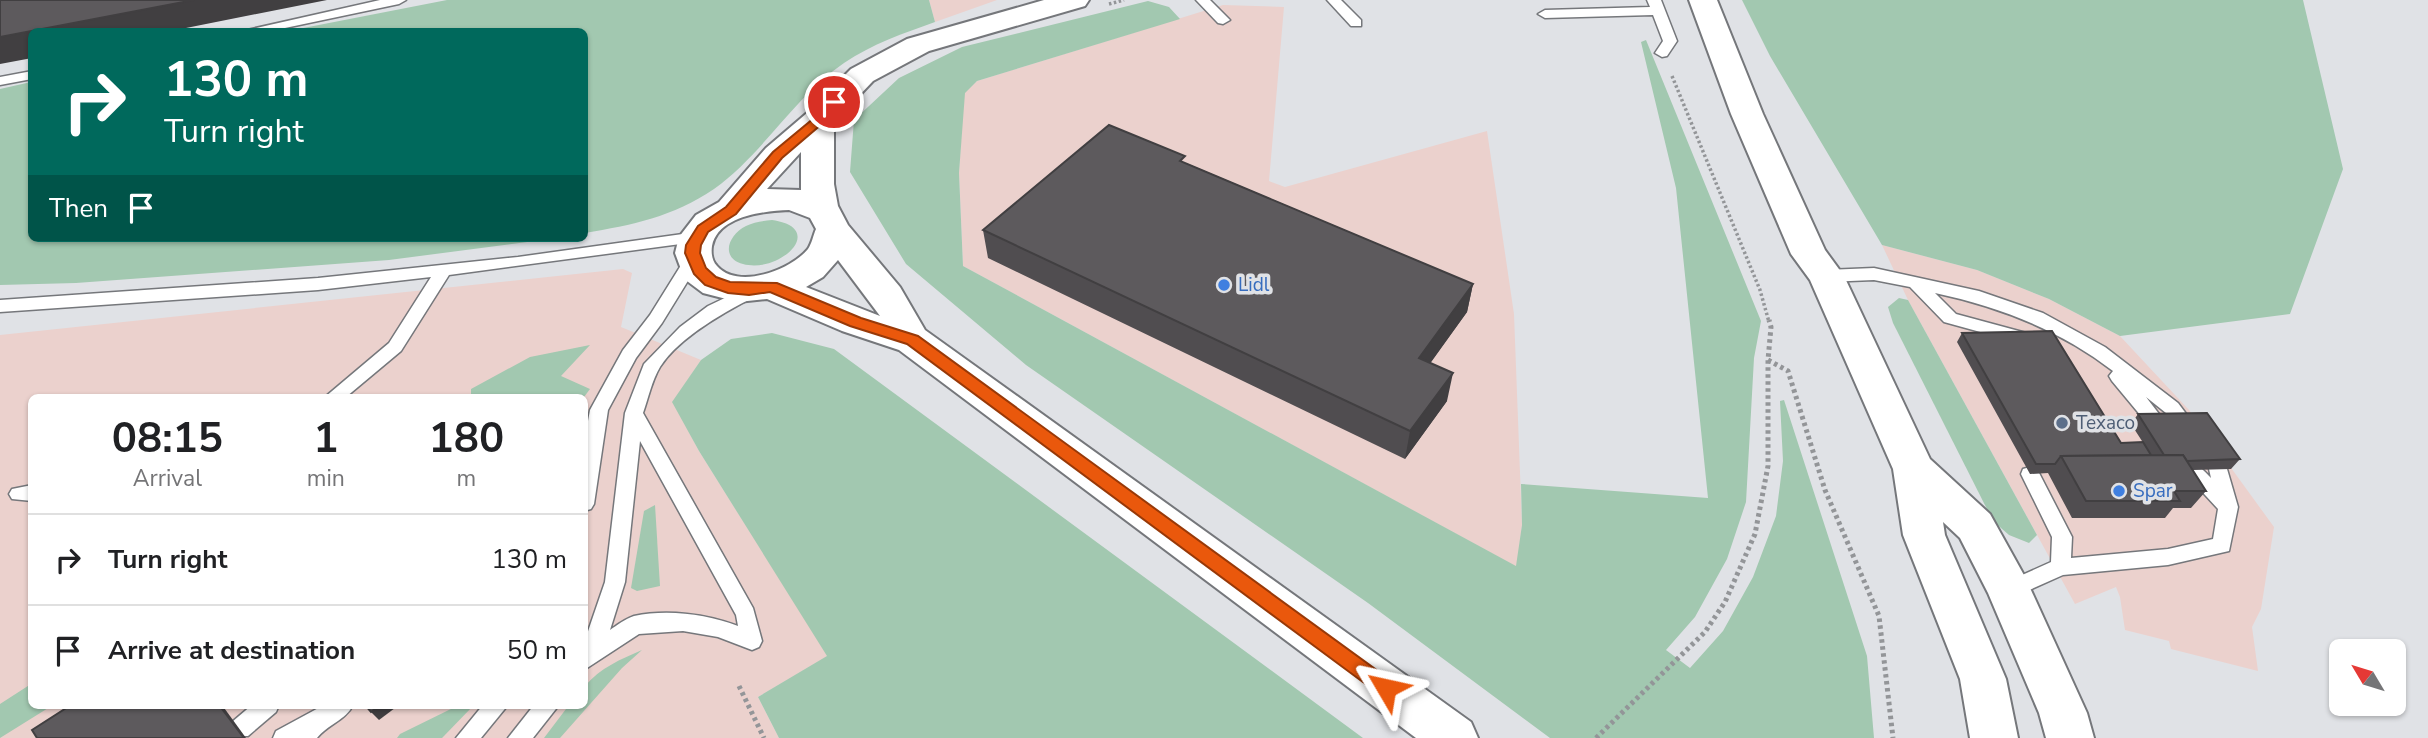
<!DOCTYPE html>
<html lang="en">
<head>
<meta charset="utf-8">
<style>
  :root { --surface:#fff; --page:#f2f2f2; --text:#202124; --muted:#757577; --line:#e0e0e0 }
  body { margin:0; font-family:"Nunito Sans",sans-serif; background:var(--page); color:var(--text); height:100vh; display:flex; flex-direction:column; font-size:26px; white-space:nowrap }
  * { box-sizing:border-box; margin:0 }
  p { font-size:23px; color:var(--muted) }
  .icon { flex:none; width:38px; height:38px; fill:none; stroke:currentColor; stroke-width:2; stroke-linecap:round; stroke-linejoin:round }
  .map { position:relative; flex:1; overflow:hidden }
  .sheet { position:absolute; left:28px; top:394px; width:560px; height:315px; display:flex; flex-direction:column; background:var(--surface); border-radius:10px; box-shadow:0 2px 5px #0004 }
  .sheet>* { flex:none }
  .hud { position:absolute; left:28px; top:28px; width:560px; height:214px; border-radius:10px; box-shadow:0 2px 5px #0004; background:#00695c; color:#fff; overflow:hidden }
  .needle { width:46px; rotate:308deg }
  .controls { position:absolute; left:2329px; top:639px; display:grid; gap:14px }
  .controls a { display:grid; place-items:center; width:77px; height:77px; border-radius:10px; background:var(--surface); box-shadow:0 2px 5px #0004; font-size:35px }
  .pin { position:absolute; display:grid; place-items:center; width:60px; height:60px; color:#fff; margin:-30px; border:4px solid #fff; border-radius:50%; box-shadow:0 2px 7px #0007 }
  .me { position:absolute; width:77px; margin:-38px; rotate:306deg; stroke-linejoin:round; filter:drop-shadow(0 0 5px #0008) }
  .turn { display:flex; align-items:center; gap:24px; height:147px; padding:0 21px; font-size:32px }
  .turn .icon { width:91px; height:91px; stroke-width:2.5 }
  .turn b { display:block; font-size:49px; line-height:60px }
  .then { display:flex; align-items:center; height:66px; padding:0 21px; background:#0003; gap:14px; font-size:26px }
  .eta { display:flex; justify-content:space-evenly; align-items:center; height:119px; text-align:center }
  .eta b { font-size:42px; font-weight:700; line-height:49px }
  ul { padding:0; list-style:none }
  li { display:flex; align-items:center; gap:21px; height:91px; padding:0 21px; border-top:2px solid var(--line) }
  li div { flex:1 }
  li b { display:block; font-size:26px }
  li em { font-style:normal }
  .map>svg:first-child { display:block }
  .commercial { fill:#ebd1cd; fill-rule:evenodd }
  .green { fill:#a2c8b0 }
  .lines { fill:none; stroke-linecap:round; stroke-linejoin:round }
  .lane-casing { stroke:#75777b; stroke-width:3 }
  .secondary-casing { stroke:#75777b; stroke-width:4 }
  .highway-casing { stroke:#75777b; stroke-width:4 }
  .path-far1 { stroke:#939598; stroke-width:3.5; stroke-dasharray:2.5 2.5; stroke-linecap:butt }
  .path { stroke:#939598; stroke-width:5; stroke-dasharray:3.5 3.5; stroke-linecap:butt }
  .lane { fill:#fff; fill-rule:evenodd }
  .secondary { fill:#fff; fill-rule:evenodd }
  .highway { fill:#fff; fill-rule:evenodd }
  .wall { fill:#504d50 }
  .shaded-wall { fill:#413f41 }
  .building { fill:#5d5a5d; stroke:#413f41; stroke-width:2 }
  .route { fill:#ea580c; stroke:#983908; stroke-width:2 }
  .shop-dot { fill:#3f7fe0; stroke:#e0e2e6; stroke-width:2.5 }
  .service-dot { fill:#5c6f8a; stroke:#e0e2e6; stroke-width:2.5 }
  .labels { text-anchor:middle; dominant-baseline:central; stroke-width:7; stroke-linejoin:round; paint-order:stroke }
  .shop-label { font-size:19px; fill:#366cbe; stroke:#e0e2e6; text-anchor:start }
  .service-label { font-size:19px; fill:#4e5e75; stroke:#e0e2e6; text-anchor:start }
</style>
</head>
<body>
<div class="map">
<svg width="2428" height="738" viewBox="0 0 2428 738">
  <rect width="100%" height="100%" fill="#e0e2e6"/>
  <g class="commercial">
    <polygon points="929,0 997,0 935,22"/>
    <polygon points="1223,5 1284,7 1269,181 1285,187 1487,131 1514,314 1522,525 1517,567 963,266 959,173 964,93 977,81"/>
    <polygon points="1882,245 1977,270 2049,299 2120,336 2189,410 2274,527 2261,609 2252,627 2258,671 2171,649 2169,641 2125,630 2120,597 2116,587 2075,604 1908,300"/>
    <path d="M623 269 632 273 621 327 701 360 673 402 699 451 828 656 758 697 779 738H0V335ZM32 397H584V705H32Z"/>
  </g>
  <g class="green">
    <path d="M447 0H929L935 22C904 33 872 44 844 63 794 97 763 154 714 189 673 217 632 225 585 233L584 32 288 31Z"/>
    <polygon points="1742,0 2303,0 2343,169 2290,314 2120,336 2049,299 1977,270 1882,245 1770,56"/>
    <polygon points="1148,1 1169,7 1180,19 977,81 965,93 959,173 963,266 1516,566 1522,525 1521,484 1708,498 1676,188 1641,42 1646,40 1761,321 1754,358 1746,502 1727,559 1695,617 1666,650 1690,668 1723,631 1753,577 1776,516 1783,461 1780,401 1784,400 1867,656 1874,738 1550,738 1368,603 1026,365 906,264 850,172 854,120 899,78 962,47"/>
    <polygon points="31,82 32,238 558,238 389,260 76,283 0,285 0,89"/>
    <path d="M772 220C828 228 780 274 743 264 720 258 728 235 746 226 754 222 763 221 772 220Z"/>
    <polygon points="1899,298 1908,300 2037,535 2029,543 2009,535 1993,521 1893,323 1888,307"/>
    <polygon points="772,333 834,349 1363,738 779,738 758,697 827,656 699,451 672,402 701,360 731,339"/>
    <polygon points="590,345 561,376 590,389 584,397 471,397 471,389 530,357"/>
    <polygon points="655,505 660,586 637,591 631,588 644,511"/>
    <path d="M642 650 622 668 560 738H544L569 705H584L585 686C600 668 621 659 642 650Z"/>
    <polygon points="31,684 32,705 53,705 0,738 0,704"/>
    <polygon points="459,705 474,705 442,738 397,738 400,734"/>
  </g>
  <g class="lines">
    <defs>
      <g id="lane">
        <polygon points="380,0 406,0 399,4 266,32 238,32"/>
        <polygon points="1196,0 1210,0 1230,20 1223,24 1218,23"/>
        <polygon points="1327,0 1341,0 1361,20 1361,26 1351,26"/>
        <polygon points="1647,0 1661,0 1677,41 1667,56 1662,57 1655,53 1663,41 1653,15 1545,18 1538,14 1545,10 1650,7"/>
        <polygon points="32,71 32,79 0,85 0,77"/>
        <polygon points="697,232 703,233 705,237 703,241 449,275 401,351 346,397 325,397 389,343 431,277 318,290 0,312 0,300 318,278 518,257"/>
        <polygon points="694,253 702,258 662,323 636,358 608,410 594,504 591,509 584,511 584,443 590,410 623,350 650,315 688,254"/>
        <path d="M1874 268 1979 291 2043 313 2105 347 2178 403 2193 423 2190 428H2178L2166 413 2146 397 2166 423 2163 428H2151L2112 381 2109 376 2113 371C2060 330 2000 307 1935 293L1956 314 2030 334 2033 338 2030 342 2024 344 1944 322 1910 287 1874 280 1826 282 1818 276 1826 270Z"/>
        <path d="M754 284 762 290 760 294C728 310 680 336 660 367 652 380 648 399 643 413L753 608 762 641 759 647 752 650 718 637 683 631 639 634 584 670V643L605 582 625 413 644 364 680 327 708 306ZM640 441 736 615 738 626C707 614 667 609 634 616 625 619 617 625 610 630L625 582Z"/>
        <path d="M2218 462 2225 464 2227 469 2238 507 2229 551 2168 565 2063 575 2009 599 2002 596 1999 590 2002 584 2051 562 2052 537 2021 474 2023 469 2030 467 2037 469 2072 537 2071 558 2168 549 2213 539 2218 509 2182 470 2184 465C2197 461 2203 470 2211 478L2209 469 2211 464Z"/>
        <polygon points="32,485 32,501 12,499 9,494 12,489"/>
        <polygon points="252,705 279,705 276,712 248,736 232,736 229,729 232,722"/>
        <path d="M324 705H353C346 720 327 725 317 738H273L276 731Z"/>
        <polygon points="483,705 508,705 481,738 456,738"/>
        <polygon points="534,705 559,705 533,738 508,738"/>
      </g>
      <path id="secondary" d="M1044 0H1089L1085 6 929 51 873 81 834 122V184L838 206 848 225 900 287 925 330 1471 722 1478 738H1416L899 350 842 331 767 299 738 302 703 293 687 281 682 272 675 253 679 237 696 215 719 202 766 148 807 113 851 69 907 39ZM801 152V190L767 189ZM789 210 810 218 816 229C813 236 812 243 808 249 791 270 738 290 717 266 712 261 711 253 712 246 718 216 764 211 789 210ZM838 260 880 316 806 287 823 277Z"/>
      <polygon id="highway" points="1689,0 1717,0 1763,114 1825,250 1844,276 1930,459 1990,514 2025,577 2087,713 2094,738 2046,738 2039,713 1988,593 1960,538 1943,522 1945,535 2006,679 2018,738 1970,738 1960,679 1903,535 1893,469 1810,280 1791,254 1731,114"/>
    </defs>
    <use href="#lane" class="lane-casing"/>
    <use href="#secondary" class="secondary-casing"/>
    <use href="#highway" class="highway-casing"/>
    <g class="path-far1">
      <polyline points="1109,4 1124,0"/>
      <polyline points="1672,76 1760,290 1769,322"/>
    </g>
    <g class="path">
      <polyline points="1768,360 1788,371 1825,490 1879,616 1893,738"/>
      <polyline points="739,686 764,738"/>
      <polyline points="1596,738 1705,632 1725,602 1755,534 1768,466 1768,360 1771,327 1769,320"/>
    </g>
    <use href="#lane" class="lane"/>
    <use href="#secondary" class="secondary"/>
    <use href="#highway" class="highway"/>
  </g>
  <g class="wall">
    <polygon points="1186,163 1473,284 1467,312 1430,363 1447,401 1405,459 988,258 983,230"/>
    <polygon points="1962,333 2121,443 2151,455 2131,424 2138,414 2240,459 2231,469 2193,470 2206,491 2191,508 2173,508 2165,518 2072,518 2048,473 2030,474 1957,342"/>
  </g>
  <g class="shaded-wall">
    <polygon points="194,0 327,0 166,32 32,32 32,58 0,64 0,37"/>
    <polygon points="1473,284 1467,312 1414,386 1419,358"/>
    <polygon points="1453,373 1447,401 1405,459 1410,431"/>
    <polygon points="219,705 222,705 246,738 244,738"/>
    <polygon points="380,705 399,705 379,720 371,712"/>
  </g>
  <g class="building">
    <polygon points="0,0 194,0 0,37"/>
    <polygon points="1109,125 1185,156 1180,161 1473,284 1419,358 1453,373 1410,431 983,230"/>
    <polygon points="2052,331 2121,443 2143,442 2151,455 2061,456 2055,464 2036,464 1962,333"/>
    <polygon points="2207,413 2240,459 2187,461 2183,455 2164,455 2138,414"/>
    <polygon points="2183,455 2206,491 2174,491 2180,501 2086,501 2061,456"/>
    <polygon points="71,705 219,705 244,738 37,738 32,730"/>
    <polygon points="365,705 380,705 371,712"/>
  </g>
  <polygon class="route" points="834,98 840,102 823,123 782,158 736,214 708,232 701,245 700,253 706,268 716,277 730,282 777,283 861,318 918,336 1393,682 1396,688 1393,694 1386,697 1379,694 907,344 850,326 770,292 749,295 728,293 705,285 694,274 685,253 686,245 698,226 726,207 773,152 814,118 829,99"/>
  <g class="shop-dot">
    <circle cx="1224" cy="285" r="7"/>
    <circle cx="2119" cy="491" r="7"/>
  </g>
  <circle class="service-dot" cx="2062" cy="423" r="7"/>
  <g class="labels">
    <g class="shop-label">
      <text x="1238" y="285">Lidl</text>
      <text x="2133" y="491">Spar</text>
    </g>
    <g class="service-label">
      <text x="2076" y="423">Texaco</text>
    </g>
  </g>
</svg>
<div class="controls">
<a><svg class="needle" viewBox="-14 -14 28 28"><path d="M0-13l5 13h-10z" fill="#e53935"/><path d="M0 13l5-13h-10z" fill="#757577"/></svg></a>
</div>
<div class="pin" style="left:834px;top:102px;background:#d93025"><svg class="icon" aria-label="arrive" viewBox="0 0 24 24"><path d="M6 21V4h12l-3 4 3 4H6"/></svg></div>
<svg class="me" style="left:1386px;top:688px" viewBox="-20 -20 40 40"><path d="M0-17L14 15 0 8-14 15z" fill="#ea580c" stroke="#fff" stroke-width="4"/></svg>
<div class="hud">
<div class="turn"><svg class="icon" aria-label="right" viewBox="0 0 24 24"><path d="M7 20v-9h11M14 6l5 5-5 5"/></svg><div><b>130 m</b>Turn right</div></div>
<div class="then">Then<svg class="icon" aria-label="arrive" viewBox="0 0 24 24"><path d="M6 21V4h12l-3 4 3 4H6"/></svg></div>
</div>
<section class="sheet">
<div class="eta">
<div><b>08:15</b><p>Arrival</p></div>
<div><b>1</b><p>min</p></div>
<div><b>180</b><p>m</p></div>
</div>
<ul>
<li><svg class="icon" aria-label="right" viewBox="0 0 24 24"><path d="M7 20v-9h11M14 6l5 5-5 5"/></svg><div><b>Turn right</b></div><em>130 m</em></li>
<li><svg class="icon" aria-label="arrive" viewBox="0 0 24 24"><path d="M6 21V4h12l-3 4 3 4H6"/></svg><div><b>Arrive at destination</b></div><em>50 m</em></li>
</ul>
</section>
</div>
</body>
</html>
